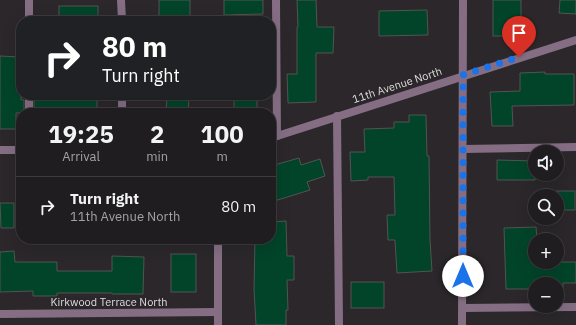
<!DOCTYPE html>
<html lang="en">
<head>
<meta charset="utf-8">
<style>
  :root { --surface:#201d20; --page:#2d2a2d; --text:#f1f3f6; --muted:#a2a2a5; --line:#3d3b3e }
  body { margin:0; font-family:"IBM Plex Sans",sans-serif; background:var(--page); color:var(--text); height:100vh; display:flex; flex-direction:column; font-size:15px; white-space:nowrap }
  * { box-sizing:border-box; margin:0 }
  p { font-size:13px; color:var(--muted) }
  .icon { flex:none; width:22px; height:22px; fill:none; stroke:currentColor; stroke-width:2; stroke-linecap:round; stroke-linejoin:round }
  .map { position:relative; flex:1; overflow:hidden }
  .sheet { position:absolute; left:16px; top:108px; width:260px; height:136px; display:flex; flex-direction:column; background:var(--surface); border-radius:16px; box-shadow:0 4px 16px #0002,0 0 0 1px var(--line) }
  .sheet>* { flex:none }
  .hud { position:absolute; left:16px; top:16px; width:260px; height:84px; border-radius:16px; box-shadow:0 4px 16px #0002,0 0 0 1px var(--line); background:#202124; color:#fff; overflow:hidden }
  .buttons { position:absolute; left:528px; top:145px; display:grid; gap:8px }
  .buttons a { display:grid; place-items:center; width:36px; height:36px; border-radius:50%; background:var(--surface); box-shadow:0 4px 16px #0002,0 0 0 1px var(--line); font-size:20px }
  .pin { position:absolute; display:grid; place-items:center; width:34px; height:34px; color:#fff; margin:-41px -17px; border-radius:50% 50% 50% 0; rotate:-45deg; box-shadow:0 0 4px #0007 }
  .pin .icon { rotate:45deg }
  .me { position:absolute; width:44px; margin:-22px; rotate:0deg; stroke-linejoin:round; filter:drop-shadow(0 0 3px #0008) }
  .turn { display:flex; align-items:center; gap:14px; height:84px; padding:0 20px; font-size:18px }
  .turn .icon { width:52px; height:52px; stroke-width:2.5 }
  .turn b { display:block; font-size:28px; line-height:34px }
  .eta { display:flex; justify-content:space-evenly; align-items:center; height:68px; text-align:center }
  .eta b { font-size:24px; font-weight:800; line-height:28px }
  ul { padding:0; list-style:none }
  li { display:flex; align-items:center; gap:12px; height:60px; padding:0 20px; border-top:1px solid var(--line) }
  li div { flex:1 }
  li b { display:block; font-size:15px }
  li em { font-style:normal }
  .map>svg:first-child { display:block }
  .building { fill:#024429; stroke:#515552 }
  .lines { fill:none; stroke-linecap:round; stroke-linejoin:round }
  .lane { stroke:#856e84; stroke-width:8 }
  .street { stroke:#856e84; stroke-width:8 }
  .route { stroke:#1a73e8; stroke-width:7; stroke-dasharray:0 12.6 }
  .labels { text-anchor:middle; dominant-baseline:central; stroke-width:3; stroke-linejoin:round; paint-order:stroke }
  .street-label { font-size:11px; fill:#dedcde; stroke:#2b272a }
</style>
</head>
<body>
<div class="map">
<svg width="576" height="325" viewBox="0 0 576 325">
  <rect width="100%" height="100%" fill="#2b272a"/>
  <g class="building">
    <rect x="159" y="0" width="31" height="21"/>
    <polygon points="224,0 263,0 263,14 224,15"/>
    <polygon points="297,0 316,0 317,27 334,27 333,53 316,53 316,102 288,103 287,74 297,74 297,27 298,27"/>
    <rect x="493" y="0" width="28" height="36"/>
    <polygon points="560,0 576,0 576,14 559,13"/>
    <rect x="59" y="6" width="39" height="15"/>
    <polygon points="427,10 428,35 379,36 379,11"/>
    <polygon points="0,56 21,57 21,100 24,100 24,113 16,113 16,129 0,129"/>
    <polygon points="545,72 545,74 574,74 574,105 512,106 513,126 492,126 490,92 520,91 520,73"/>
    <rect x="234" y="95" width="23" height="18"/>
    <polygon points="167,96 189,97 188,113 166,113"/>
    <polygon points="97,99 97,113 34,113 34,100"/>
    <polygon points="409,115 426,115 427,156 429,156 430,240 432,271 397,273 395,240 388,240 387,215 395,215 394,177 368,177 368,180 351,181 350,152 365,152 364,129 394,128 394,122 409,122"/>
    <polygon points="299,158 301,165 320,159 325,176 307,182 310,190 271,202 271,166"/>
    <polygon points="497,160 535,161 535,180 497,180"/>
    <rect x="557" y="191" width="18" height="19"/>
    <polygon points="0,203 14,203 14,228 1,228"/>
    <polygon points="286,221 287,256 294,256 294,280 287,280 288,310 286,310 286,325 256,325 254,289 255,239 271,239 271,222"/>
    <polygon points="536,227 537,240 535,240 535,262 576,262 576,283 563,283 563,289 557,289 557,284 535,284 535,289 506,289 504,228"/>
    <polygon points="14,251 15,262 57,262 57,271 112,271 112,256 144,257 143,294 112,294 112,293 57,293 57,296 33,296 33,291 0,292 0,252"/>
    <rect x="171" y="254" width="25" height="38"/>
    <rect x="351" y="282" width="33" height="26"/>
  </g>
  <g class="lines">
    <g class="lane">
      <polyline points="29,0 29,21"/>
      <polyline points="29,95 29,113"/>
      <polyline points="337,116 339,325"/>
      <polyline points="463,149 576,147"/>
    </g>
    <g class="street">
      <polyline points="121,0 122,21"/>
      <polyline points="276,0 277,136"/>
      <polyline points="122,95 122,113"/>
      <polyline points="271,138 576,40"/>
      <polyline points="0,150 21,150"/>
      <polyline points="218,239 218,325"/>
      <polyline points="463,308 576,307"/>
      <polyline points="0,314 218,312"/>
      <polyline points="462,325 463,0"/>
    </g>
  </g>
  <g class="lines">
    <polyline class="route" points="463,276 463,75 519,57"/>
  </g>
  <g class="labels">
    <g class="street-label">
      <text transform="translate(397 85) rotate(-18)">11th Avenue North</text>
      <text x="109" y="302">Kirkwood Terrace North</text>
    </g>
  </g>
</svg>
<div class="buttons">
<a><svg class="icon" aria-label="sound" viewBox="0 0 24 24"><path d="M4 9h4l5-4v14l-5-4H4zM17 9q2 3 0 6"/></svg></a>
<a><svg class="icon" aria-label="search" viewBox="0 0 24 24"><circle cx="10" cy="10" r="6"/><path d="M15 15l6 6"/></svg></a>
<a>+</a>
<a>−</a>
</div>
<div class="pin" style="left:519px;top:57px;background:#d93025"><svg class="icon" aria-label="arrive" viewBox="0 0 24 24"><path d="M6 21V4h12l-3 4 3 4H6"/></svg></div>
<svg class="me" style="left:463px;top:276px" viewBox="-20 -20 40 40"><circle r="19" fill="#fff"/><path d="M0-13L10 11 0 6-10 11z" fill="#1a73e8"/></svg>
<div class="hud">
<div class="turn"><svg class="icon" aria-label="right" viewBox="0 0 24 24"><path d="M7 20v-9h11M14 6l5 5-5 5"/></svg><div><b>80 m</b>Turn right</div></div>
</div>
<section class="sheet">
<div class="eta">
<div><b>19:25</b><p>Arrival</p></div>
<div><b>2</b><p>min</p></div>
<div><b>100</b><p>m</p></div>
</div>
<ul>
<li><svg class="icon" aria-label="right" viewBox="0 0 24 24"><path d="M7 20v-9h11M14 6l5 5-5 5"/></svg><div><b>Turn right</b><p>11th Avenue North</p></div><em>80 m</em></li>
</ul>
</section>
</div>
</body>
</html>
